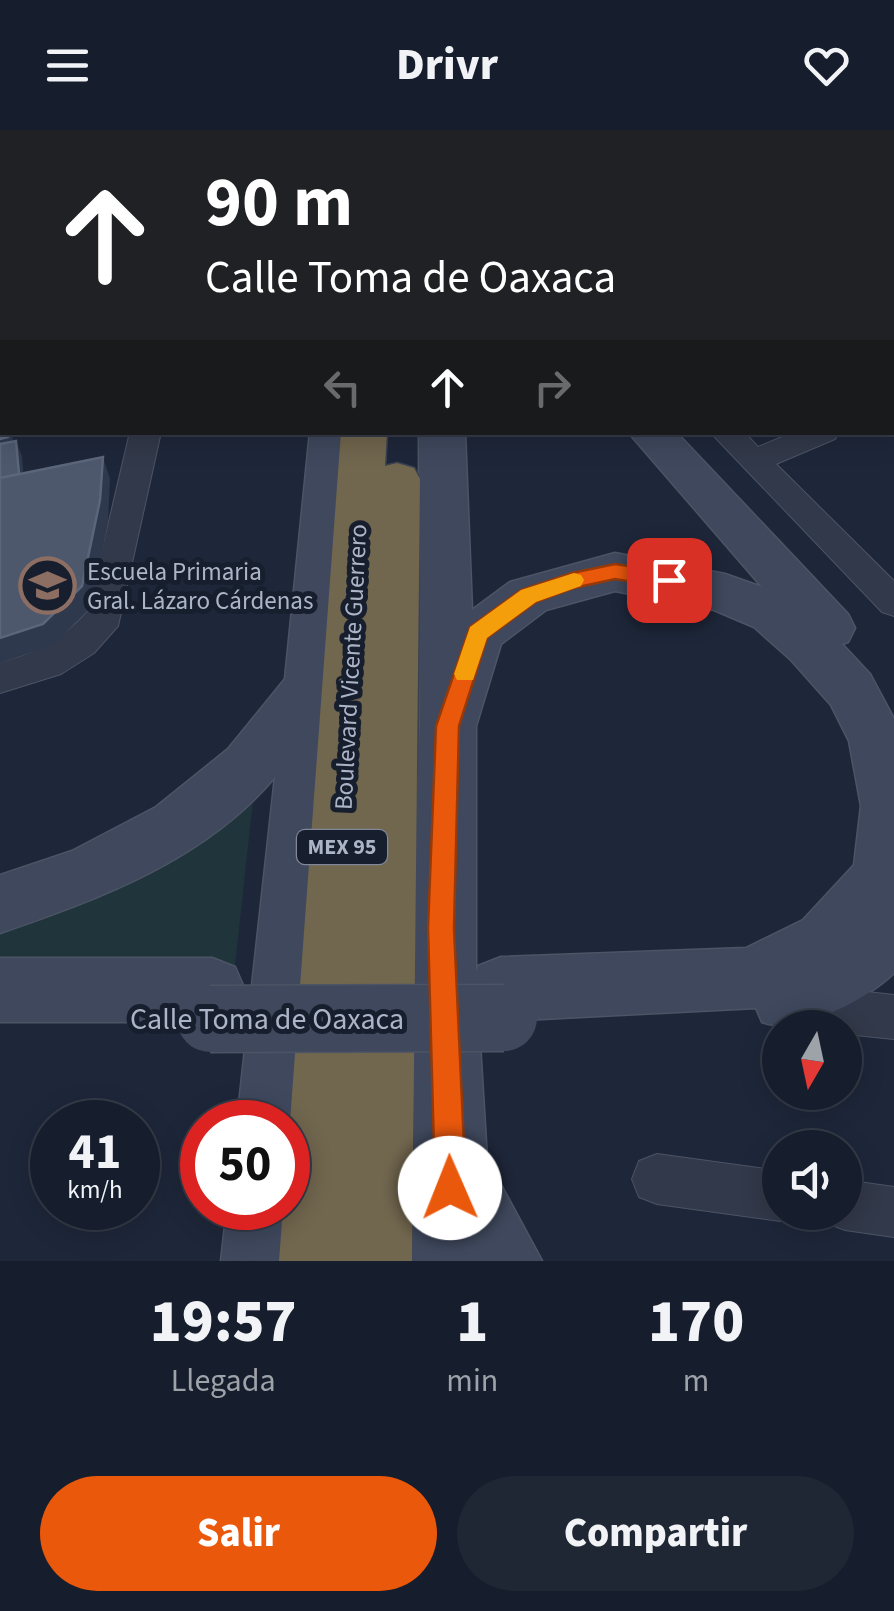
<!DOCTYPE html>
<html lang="es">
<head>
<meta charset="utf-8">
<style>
  :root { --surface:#161d2c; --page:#1f2634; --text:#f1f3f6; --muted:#9ea2a9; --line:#353b48; --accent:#ea580c }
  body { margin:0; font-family:"Source Sans 3",sans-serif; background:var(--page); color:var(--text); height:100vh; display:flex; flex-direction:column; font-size:38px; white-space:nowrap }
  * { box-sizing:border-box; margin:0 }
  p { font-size:32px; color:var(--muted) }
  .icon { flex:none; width:55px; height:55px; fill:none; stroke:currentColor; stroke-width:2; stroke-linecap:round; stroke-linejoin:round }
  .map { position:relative; height:1131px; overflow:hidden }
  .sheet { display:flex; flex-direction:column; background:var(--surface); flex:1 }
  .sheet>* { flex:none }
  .hud { position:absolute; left:0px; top:0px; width:895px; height:305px; box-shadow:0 5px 25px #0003,0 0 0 2px var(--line); background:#202124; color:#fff; overflow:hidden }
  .needle { width:65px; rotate:189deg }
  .controls { position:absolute; left:762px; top:880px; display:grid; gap:20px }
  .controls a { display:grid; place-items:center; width:100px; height:100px; border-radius:50%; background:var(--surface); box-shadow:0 5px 25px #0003,0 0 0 2px var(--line); font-size:50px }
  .speed { position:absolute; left:30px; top:970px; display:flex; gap:20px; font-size:50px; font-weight:700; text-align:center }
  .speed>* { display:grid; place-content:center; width:130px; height:130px; border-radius:50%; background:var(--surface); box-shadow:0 5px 25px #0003,0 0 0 2px var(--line); line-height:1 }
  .speed small { font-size:25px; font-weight:400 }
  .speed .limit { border:15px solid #d22; background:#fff; color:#111 }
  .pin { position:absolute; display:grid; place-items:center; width:85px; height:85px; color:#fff; margin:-42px; border-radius:20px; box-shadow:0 5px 15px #0006 }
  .me { position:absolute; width:110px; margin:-55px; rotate:359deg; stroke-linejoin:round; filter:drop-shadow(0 0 8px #0008) }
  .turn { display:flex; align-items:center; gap:35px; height:210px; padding:0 40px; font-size:45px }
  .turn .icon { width:130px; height:130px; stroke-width:2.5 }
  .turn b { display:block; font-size:70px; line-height:85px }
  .lanes { display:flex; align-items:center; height:95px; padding:0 40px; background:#0003; justify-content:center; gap:50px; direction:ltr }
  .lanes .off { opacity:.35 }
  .eta { display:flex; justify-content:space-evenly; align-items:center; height:170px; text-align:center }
  .eta b { font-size:60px; font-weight:800; line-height:70px }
  .button { display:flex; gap:20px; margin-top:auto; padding:20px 40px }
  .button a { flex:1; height:115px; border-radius:60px; background:var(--accent); color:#fff; font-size:40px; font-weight:800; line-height:115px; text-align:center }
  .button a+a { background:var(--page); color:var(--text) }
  header { display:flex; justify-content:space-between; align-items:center; height:130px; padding:0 40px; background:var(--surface); font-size:45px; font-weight:800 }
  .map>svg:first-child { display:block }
  .green { fill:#20353b }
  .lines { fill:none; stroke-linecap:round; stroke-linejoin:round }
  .river { fill:#2f4063; fill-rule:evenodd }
  .street-casing { stroke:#4c5465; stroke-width:2 }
  .secondary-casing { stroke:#4c5465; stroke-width:3 }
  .highway-casing { stroke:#394151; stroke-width:3 }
  .street { fill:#32394a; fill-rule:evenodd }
  .secondary { fill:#3f485d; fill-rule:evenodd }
  .highway { fill:#71664e; fill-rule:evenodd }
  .secondary-bridge-casing { stroke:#4c5465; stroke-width:69; stroke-linecap:butt }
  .secondary-bridge { stroke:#3f485d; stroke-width:66 }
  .shaded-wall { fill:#2e394d }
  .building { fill:#4d586d; stroke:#5c667b; stroke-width:2.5 }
  .route { fill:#ea580c; stroke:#983908; stroke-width:2.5 }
  .slow { fill:#f59e0b }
  .labels { text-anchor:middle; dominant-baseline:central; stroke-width:10; stroke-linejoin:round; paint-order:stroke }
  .shield { fill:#171f2e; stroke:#7f8799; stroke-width:2.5 }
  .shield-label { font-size:22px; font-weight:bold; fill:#acb4c7 }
  .poi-label { font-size:25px; fill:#acb4c7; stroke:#171f2e; text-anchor:start }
  .street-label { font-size:25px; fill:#acb4c7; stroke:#171f2e }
  .near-street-label { font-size:30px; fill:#acb4c7; stroke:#171f2e }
</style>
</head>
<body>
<header><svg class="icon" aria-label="menu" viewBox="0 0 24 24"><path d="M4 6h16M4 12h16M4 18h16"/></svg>Drivr<svg class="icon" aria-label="heart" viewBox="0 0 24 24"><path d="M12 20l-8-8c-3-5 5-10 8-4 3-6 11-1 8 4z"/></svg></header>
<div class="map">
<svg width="894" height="1131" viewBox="0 0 894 1131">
  <rect width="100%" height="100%" fill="#1e273a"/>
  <polygon class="green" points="257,633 235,835 0,836 0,778"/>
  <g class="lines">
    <g class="river">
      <polygon points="661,0 698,0 700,2 663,2"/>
      <rect x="892" y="144" width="2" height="25"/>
    </g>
    <defs>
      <g id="street">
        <polygon points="1,0 25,0 26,2 3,2"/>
        <polygon points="847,0 872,0 874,2 849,2"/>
        <rect x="892" y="27" width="2" height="16"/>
        <rect x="0" y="36" width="2" height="14"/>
        <rect x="0" y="259" width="2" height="20"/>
        <polygon points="894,264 894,284 892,285 892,265"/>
        <path d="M130 302H161L118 496 94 523 61 544 0 563V533C37 523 62 510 88 481Z"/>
        <polygon points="710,302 744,302 758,317 794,302 839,302 835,309 776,334 894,451 894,486 882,482"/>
        <polygon points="787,853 894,865 894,909 845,904 845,898 790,898 771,891 764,875 771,859"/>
        <polygon points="657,1024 780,1041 780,1082 798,1084 780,1091 657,1074 639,1067 632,1049 639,1031"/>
        <polygon points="845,1050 894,1057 894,1107 845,1100 827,1093 823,1082 845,1082"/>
      </g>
      <g id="secondary">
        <rect x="331" y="0" width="34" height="2"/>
        <polygon points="632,0 669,0 670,2 634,2"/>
        <polygon points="690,0 726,0 727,2 692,2"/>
        <polygon points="892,129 894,130 894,154 892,153"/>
        <rect x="892" y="168" width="2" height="25"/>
        <path d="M310 302H356L307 992 297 1017 288 1021V992H237L275 647C205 730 99 769 0 803V745L72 721 156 677 228 619 285 549Z"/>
        <path d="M419 302H465L472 480 510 452 615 423 725 444 762 457 628 302H676L848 484 855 498 848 512 842 514 870 544 894 589V843C865 871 797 906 762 892L756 878 501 891 478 882 487 1029 542 1131H412L415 1030 409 798 420 596ZM615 461 714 480 754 497 791 530 831 575 849 611 861 676 854 735 803 790 746 818 501 827 478 836 476 842V596L501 514 546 480Z"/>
        <polygon points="0,828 212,828 235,837 245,860 235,883 212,892 0,892"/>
        <polygon points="288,1051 301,1078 297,1131 221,1131 227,1078 288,1078"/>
      </g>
      <g id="highway">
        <rect x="362" y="0" width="34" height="2"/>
        <polygon points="341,302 387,302 385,336 397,333 414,338 420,349 412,1131 279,1131 283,1078 288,1078 288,1018"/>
      </g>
    </defs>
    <use href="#street" class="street-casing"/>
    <use href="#secondary" class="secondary-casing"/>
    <use href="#highway" class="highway-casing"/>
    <use href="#street" class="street"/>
    <use href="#secondary" class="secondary"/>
    <use href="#highway" class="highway"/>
    <defs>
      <polyline id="secondary-bridge" points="210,889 504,888"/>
    </defs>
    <use href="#secondary-bridge" class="secondary-bridge-casing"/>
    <use href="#secondary-bridge" class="secondary-bridge"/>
  </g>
  <g class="shaded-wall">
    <polygon points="144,0 210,0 197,2 144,2"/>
    <polygon points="2,207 2,224 0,225 0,208"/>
    <polygon points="7,302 12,302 15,322 0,325 0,309"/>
    <polygon points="16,311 22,326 25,361 19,345"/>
    <polygon points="103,327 110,349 108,392 91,477 53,515 0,533 0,508"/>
  </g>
  <g class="building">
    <polygon points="1,182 2,207 0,208 0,183"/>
    <polygon points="2,277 2,302 7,302 8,307 0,309 0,278"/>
    <polygon points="16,311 19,344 0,348 0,314"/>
    <polygon points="103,327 100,370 82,456 43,494 0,508 0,348"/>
  </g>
  <polygon class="route" points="615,434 669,442 680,450 669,458 615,449 574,458 536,472 487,508 459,596 454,798 466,1058 461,1068 450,1073 440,1068 435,1058 428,798 436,596 470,497 521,460 572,443"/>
  <polygon class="slow" points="574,443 581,445 584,450 581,456 536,472 487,508 473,550 457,550 454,544 470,497 521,460"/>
  <defs>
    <symbol id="school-ring" viewBox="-11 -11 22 22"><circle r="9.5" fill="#171f2e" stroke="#8d6e63" stroke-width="1.5"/><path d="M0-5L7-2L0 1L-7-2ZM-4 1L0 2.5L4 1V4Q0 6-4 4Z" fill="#8d6e63"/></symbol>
  </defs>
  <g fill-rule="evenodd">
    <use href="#school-ring" x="16" y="424" width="63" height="63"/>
  </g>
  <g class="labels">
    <rect class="shield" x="297" y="700" width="90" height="34" rx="8"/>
    <g class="shield-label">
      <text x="342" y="717">MEX 95</text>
    </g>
    <g class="poi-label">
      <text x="87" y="442">Escuela Primaria<tspan x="87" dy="29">Gral. Lázaro Cárdenas</tspan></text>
    </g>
    <g class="street-label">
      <text transform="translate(351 537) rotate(-87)">Boulevard Vicente Guerrero</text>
    </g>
    <g class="near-street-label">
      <text x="267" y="889">Calle Toma de Oaxaca</text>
    </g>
  </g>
</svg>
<div class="controls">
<a><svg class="needle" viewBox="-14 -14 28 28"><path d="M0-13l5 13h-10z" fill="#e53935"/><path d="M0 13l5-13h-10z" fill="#9ea2a9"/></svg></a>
<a><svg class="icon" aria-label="sound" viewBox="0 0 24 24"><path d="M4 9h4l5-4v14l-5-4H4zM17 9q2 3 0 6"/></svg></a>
</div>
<div class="speed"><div>41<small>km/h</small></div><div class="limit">50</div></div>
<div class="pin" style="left:669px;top:450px;background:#d93025"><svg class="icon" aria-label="arrive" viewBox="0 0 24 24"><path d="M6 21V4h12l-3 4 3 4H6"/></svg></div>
<svg class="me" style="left:450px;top:1058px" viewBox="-20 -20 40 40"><circle r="19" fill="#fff"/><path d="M0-13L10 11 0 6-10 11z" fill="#ea580c"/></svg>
<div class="hud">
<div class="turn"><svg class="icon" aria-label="ahead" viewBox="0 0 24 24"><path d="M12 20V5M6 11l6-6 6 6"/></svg><div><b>90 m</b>Calle Toma de Oaxaca</div></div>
<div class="lanes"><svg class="icon off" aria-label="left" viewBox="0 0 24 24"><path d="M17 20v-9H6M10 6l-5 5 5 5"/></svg><svg class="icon" aria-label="ahead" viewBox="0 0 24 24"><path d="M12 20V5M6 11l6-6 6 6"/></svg><svg class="icon off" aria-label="right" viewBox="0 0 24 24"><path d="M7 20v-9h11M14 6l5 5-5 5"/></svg></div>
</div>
</div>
<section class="sheet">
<div class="eta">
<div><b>19:57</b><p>Llegada</p></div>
<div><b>1</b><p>min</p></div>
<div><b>170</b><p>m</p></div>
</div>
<div class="button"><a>Salir</a><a>Compartir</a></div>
</section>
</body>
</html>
